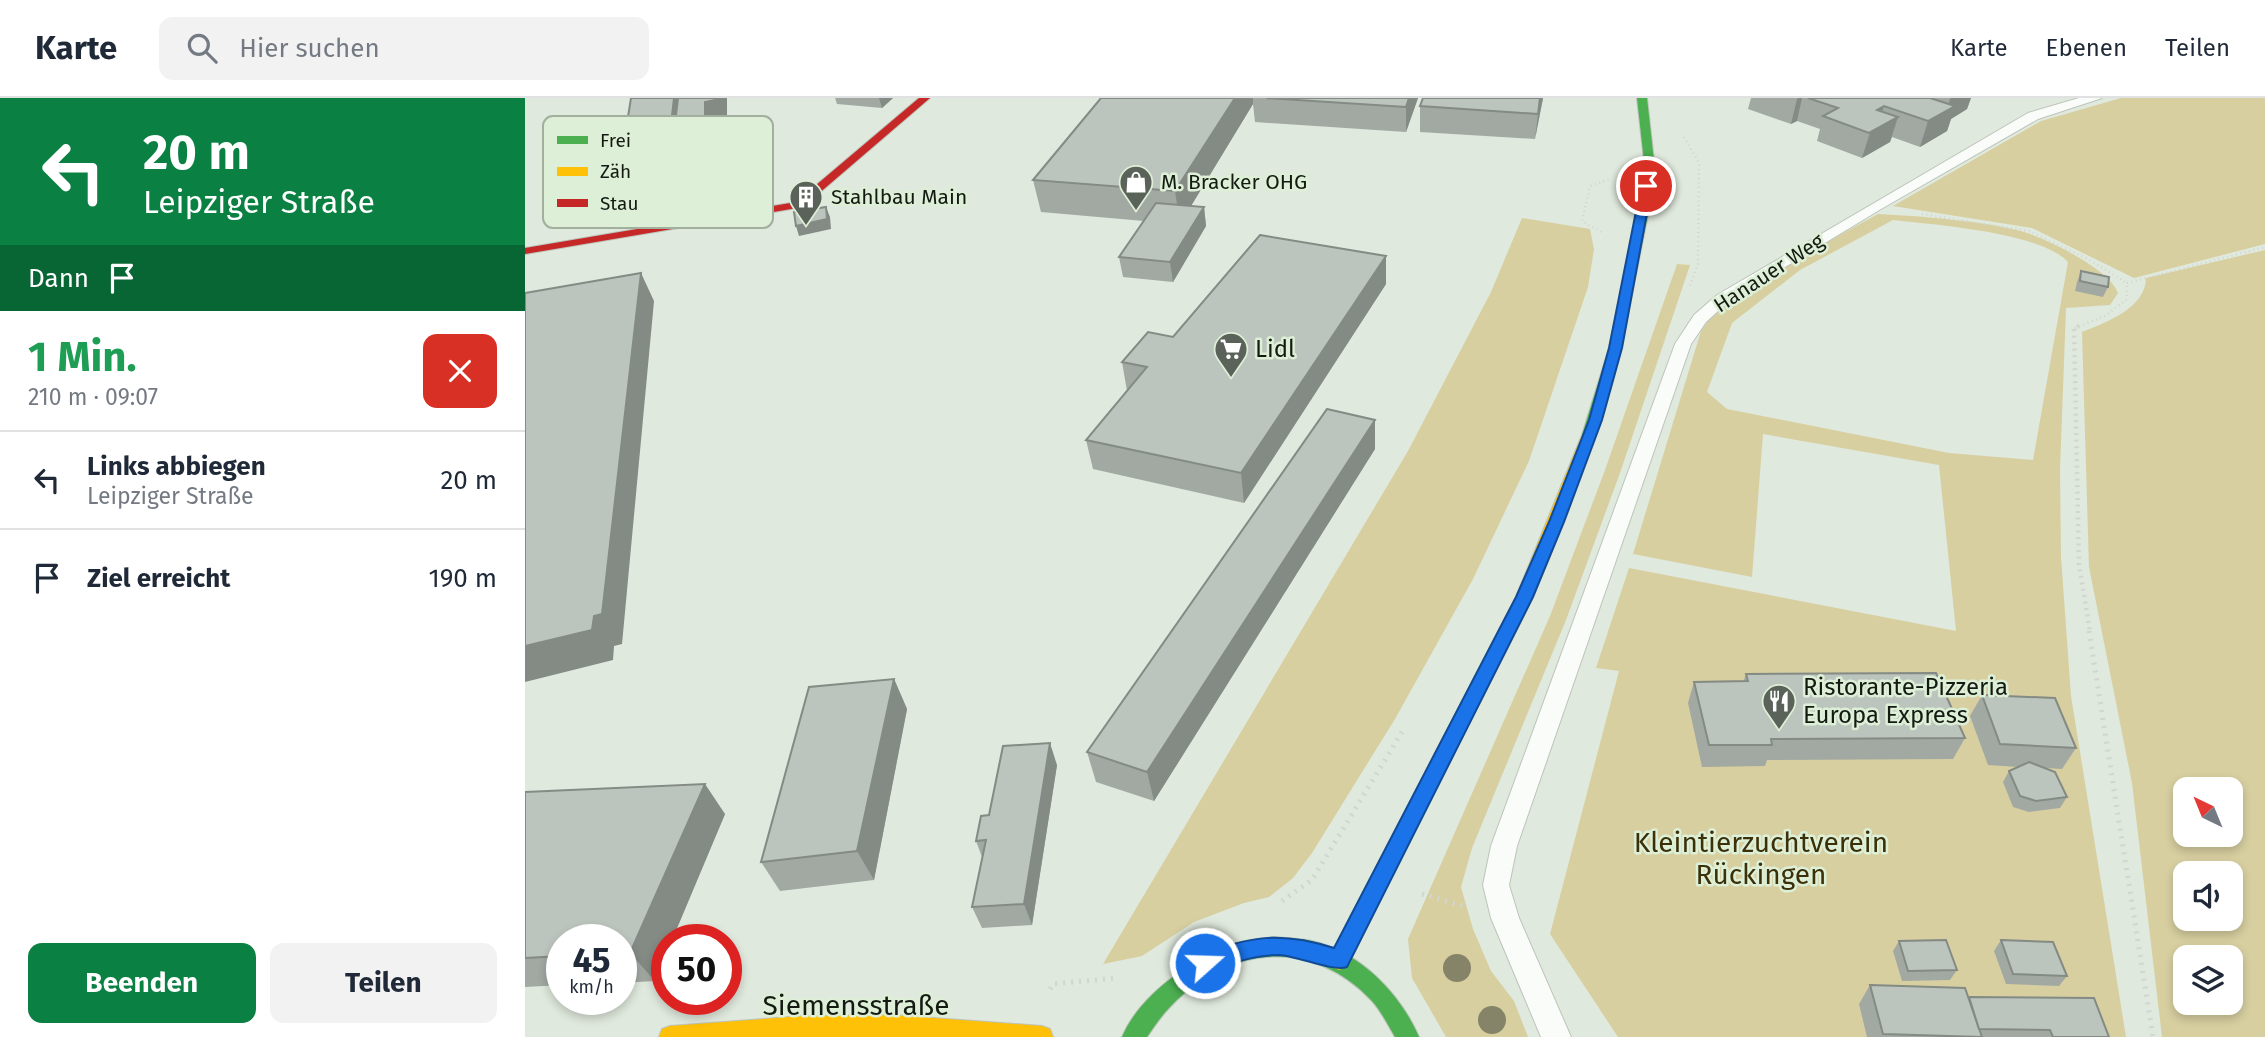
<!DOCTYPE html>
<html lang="de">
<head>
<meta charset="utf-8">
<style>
  :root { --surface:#fff; --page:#f2f2f3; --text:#1f2937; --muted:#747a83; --line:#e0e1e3; --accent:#0b8043 }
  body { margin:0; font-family:"Fira Sans",sans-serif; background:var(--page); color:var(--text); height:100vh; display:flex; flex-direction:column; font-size:26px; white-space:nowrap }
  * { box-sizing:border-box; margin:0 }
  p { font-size:23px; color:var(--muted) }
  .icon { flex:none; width:38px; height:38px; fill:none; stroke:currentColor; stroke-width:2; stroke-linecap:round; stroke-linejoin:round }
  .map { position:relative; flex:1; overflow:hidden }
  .side { display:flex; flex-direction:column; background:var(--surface); width:525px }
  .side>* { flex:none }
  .top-card { background:#0b8043; color:#fff; overflow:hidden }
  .needle { width:46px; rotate:317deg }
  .buttons { position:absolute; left:1648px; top:679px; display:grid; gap:14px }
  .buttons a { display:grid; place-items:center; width:70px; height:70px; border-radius:14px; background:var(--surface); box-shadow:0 4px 10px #0003; font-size:35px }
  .speed { position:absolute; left:21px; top:826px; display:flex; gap:14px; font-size:35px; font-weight:700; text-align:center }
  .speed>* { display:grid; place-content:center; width:91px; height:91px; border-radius:50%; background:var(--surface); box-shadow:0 4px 10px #0003; line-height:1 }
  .speed small { font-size:18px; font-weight:400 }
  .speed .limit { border:10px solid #d22; background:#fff; color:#111 }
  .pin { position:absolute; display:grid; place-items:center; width:60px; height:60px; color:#fff; margin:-30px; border:4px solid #fff; border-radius:50%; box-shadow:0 2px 7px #0007 }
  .me { position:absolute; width:77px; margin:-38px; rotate:70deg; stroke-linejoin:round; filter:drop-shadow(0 0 5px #0008) }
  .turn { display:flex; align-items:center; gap:24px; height:147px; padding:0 28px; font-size:32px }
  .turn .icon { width:91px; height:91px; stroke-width:2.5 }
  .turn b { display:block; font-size:49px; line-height:60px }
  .then { display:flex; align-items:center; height:66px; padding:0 28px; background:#0003; gap:14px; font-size:26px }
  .round { display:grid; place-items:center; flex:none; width:74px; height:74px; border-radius:14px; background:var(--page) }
  .summary { display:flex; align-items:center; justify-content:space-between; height:119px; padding:0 28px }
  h1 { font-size:42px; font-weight:700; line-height:52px; color:#1e9e55 }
  .primary-button { display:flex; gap:14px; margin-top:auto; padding:14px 28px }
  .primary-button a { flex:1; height:80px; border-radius:14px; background:var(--accent); color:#fff; font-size:28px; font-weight:700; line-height:80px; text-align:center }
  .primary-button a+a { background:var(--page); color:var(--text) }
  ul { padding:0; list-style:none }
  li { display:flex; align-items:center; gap:21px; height:98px; padding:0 28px; border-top:2px solid var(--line) }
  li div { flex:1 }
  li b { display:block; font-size:26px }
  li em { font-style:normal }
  header { display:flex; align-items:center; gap:42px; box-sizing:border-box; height:98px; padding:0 35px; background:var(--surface); border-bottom:2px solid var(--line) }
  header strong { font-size:33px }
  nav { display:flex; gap:38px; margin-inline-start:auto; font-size:24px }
  .search { width:490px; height:63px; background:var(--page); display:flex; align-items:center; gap:18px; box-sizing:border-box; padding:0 24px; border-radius:14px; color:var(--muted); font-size:26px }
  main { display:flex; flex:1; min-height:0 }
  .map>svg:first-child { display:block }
  .green { fill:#d7cfa0; fill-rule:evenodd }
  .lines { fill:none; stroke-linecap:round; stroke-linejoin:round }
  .lane-casing { stroke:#bdc4ba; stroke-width:2 }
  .fast-casing { stroke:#bdc4ba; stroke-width:2 }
  .slow-casing { stroke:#bdc4ba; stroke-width:2 }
  .jam-casing { stroke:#bdc4ba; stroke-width:2 }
  .path-far2 { stroke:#d2d5d1; stroke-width:2.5; stroke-dasharray:1 3.5; stroke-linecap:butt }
  .path-far1 { stroke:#d2d5d1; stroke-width:4.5; stroke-dasharray:2 4.5; stroke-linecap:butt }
  .path { stroke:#d2d5d1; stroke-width:5; stroke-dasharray:2 6; stroke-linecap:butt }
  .lane { fill:#fafcfa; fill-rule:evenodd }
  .fast { fill:#4caf50; fill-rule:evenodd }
  .slow { fill:#ffc107; fill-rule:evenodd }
  .jam { fill:#c62828; fill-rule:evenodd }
  .tree { fill:#858368 }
  .wall { fill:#a2a9a3 }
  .shaded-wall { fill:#848a84 }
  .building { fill:#bcc5bd; stroke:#848a84; stroke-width:2 }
  .route { fill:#1a73e8; stroke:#114b97; stroke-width:2 }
  .labels { text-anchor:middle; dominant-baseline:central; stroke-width:5; stroke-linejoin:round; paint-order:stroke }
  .far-poi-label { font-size:21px; fill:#141a12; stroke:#ddefd7; text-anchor:start }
  .far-street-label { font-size:21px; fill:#141a12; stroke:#ddefd7 }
  .poi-label { font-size:24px; fill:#141a12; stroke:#ddefd7; text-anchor:start }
  .near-park-label { font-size:28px; fill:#3b3008; stroke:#ddefd7 }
  .near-street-label { font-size:28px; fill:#141a12; stroke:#ddefd7 }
  .key { fill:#ddefd7; stroke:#a1af9c; stroke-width:2 }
  .key-label { font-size:19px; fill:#141a12 }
</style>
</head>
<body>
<header>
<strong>Karte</strong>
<div class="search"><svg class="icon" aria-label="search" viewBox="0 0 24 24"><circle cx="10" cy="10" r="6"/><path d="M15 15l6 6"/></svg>Hier suchen</div>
<nav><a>Karte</a><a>Ebenen</a><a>Teilen</a></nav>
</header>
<main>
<section class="side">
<div class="top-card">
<div class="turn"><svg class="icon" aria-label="left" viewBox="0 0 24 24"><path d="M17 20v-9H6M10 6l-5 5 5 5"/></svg><div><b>20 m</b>Leipziger Straße</div></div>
<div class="then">Dann<svg class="icon" aria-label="arrive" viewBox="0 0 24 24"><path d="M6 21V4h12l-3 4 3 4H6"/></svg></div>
</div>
<div class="summary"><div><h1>1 Min.</h1><p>210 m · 09:07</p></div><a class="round" style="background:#d93025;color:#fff"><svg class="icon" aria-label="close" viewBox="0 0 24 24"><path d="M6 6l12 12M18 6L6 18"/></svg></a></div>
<ul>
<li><svg class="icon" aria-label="left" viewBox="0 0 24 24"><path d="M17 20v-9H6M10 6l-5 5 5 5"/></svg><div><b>Links abbiegen</b><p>Leipziger Straße</p></div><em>20 m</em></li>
<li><svg class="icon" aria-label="arrive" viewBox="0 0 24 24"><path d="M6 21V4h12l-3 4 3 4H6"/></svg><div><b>Ziel erreicht</b></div><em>190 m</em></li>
</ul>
<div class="primary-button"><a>Beenden</a><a>Teilen</a></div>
</section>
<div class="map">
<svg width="1740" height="939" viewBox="0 0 1740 939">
  <rect width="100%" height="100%" fill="#e0e9dd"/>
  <g class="green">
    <polygon points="1596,0 1740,0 1740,146 1609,180 1507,130 1368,108 1516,23"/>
    <path d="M1353 116C1393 118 1462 123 1499 134 1524 142 1584 171 1593 195L1585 207 1541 210 1535 371 1536 459 1546 598 1601 939H1093L1025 836 1094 573 1071 570 1104 470 1431 533 1414 367 1238 336 1227 479 1108 456 1176 233 1190 213 1262 166ZM1368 122C1411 127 1515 134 1543 164L1508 362 1424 355 1202 311 1182 294 1207 225 1275 172Z"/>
    <polygon points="997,120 1065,131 1069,151 1063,189 1004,363 948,481 870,621 787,755 768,780 744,799 719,805 669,824 617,858 578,866 883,353 966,194"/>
    <path d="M1740 152V939H1637L1607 685 1564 469 1557 234C1580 225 1621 210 1621 180ZM1661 691H1706V737H1661ZM1661 775H1706V821H1661ZM1661 859H1706V905H1661Z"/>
    <polygon points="1152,166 1165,167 1095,375 1041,522 947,750 936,789 948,831 966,873 989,903 1003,939 921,939 887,880 883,841 1025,518 1080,372"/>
  </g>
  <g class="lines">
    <defs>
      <polygon id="lane" points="1554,0 1577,0 1513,21 1356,111 1204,203 1181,224 1166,246 992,748 984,787 994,820 1046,939 1016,939 966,820 958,787 966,748 1150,246 1169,217 1192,197 1503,15"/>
      <g id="fast">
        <polygon points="1112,0 1122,0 1129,63 1124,112 1096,250 1071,337 1064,341 1057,337 1084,250 1114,112 1119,63"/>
        <path d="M748 839C761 840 775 840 787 843 835 854 875 895 894 939H870C863 927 856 913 847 903 787 839 703 847 645 909 636 918 629 929 622 939H597C614 898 665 862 706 847 719 842 735 841 748 839Z"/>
      </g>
      <g id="slow">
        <polygon points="1064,333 1071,337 1007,499 821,869 814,872 807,869 803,862 807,855 991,499 1057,337"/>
        <polygon points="368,917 517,928 525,931 528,939 134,939 137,931 145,928 277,918"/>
      </g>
      <polygon id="jam" points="394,0 405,0 278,109 0,156 0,150 271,104"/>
    </defs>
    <use href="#lane" class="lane-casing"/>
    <use href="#fast" class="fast-casing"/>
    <use href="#slow" class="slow-casing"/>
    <use href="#jam" class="jam-casing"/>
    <g class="path-far2">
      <polyline points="1159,39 1174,65 1173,166 1164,190"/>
      <polyline points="1397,116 1504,133 1563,161 1602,185"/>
      <polyline points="1076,134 1057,123 1065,88 1085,81"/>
      <polyline points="1602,185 1740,149"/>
      <polyline points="1550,230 1580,218 1602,201 1602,185"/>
    </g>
    <polyline class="path-far1" points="1554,228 1549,230 1554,466 1565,534"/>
    <g class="path">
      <polyline points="1564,533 1628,939"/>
      <polyline points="897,796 939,808"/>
      <polyline points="757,803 787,782 880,629"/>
      <polyline points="525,891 528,886 590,880"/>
    </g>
    <use href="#lane" class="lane"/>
    <use href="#fast" class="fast"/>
    <use href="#slow" class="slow"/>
    <use href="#jam" class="jam"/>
  </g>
  <g class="tree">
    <circle cx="932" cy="870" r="14"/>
    <circle cx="967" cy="922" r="14"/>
  </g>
  <g class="wall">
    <polygon points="310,0 368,0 357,10 312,6"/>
    <polygon points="576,0 893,0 881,34 730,24 728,6 666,108 679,109 681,128 648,184 598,179 594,159 619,123 516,114 508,82"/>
    <polygon points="1018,0 1010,41 895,34 895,8"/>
    <polygon points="1226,0 1446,0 1442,11 1426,21 1422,33 1395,49 1367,39 1365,44 1337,60 1292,43 1295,31 1272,23 1266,26 1223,11"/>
    <polygon points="861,158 861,186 719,405 568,371 561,342 602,293 597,264 648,239"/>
    <polygon points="1556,173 1583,189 1578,199 1550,193 1552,184"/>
    <polygon points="850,322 850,351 629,703 571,684 562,654"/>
    <polygon points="1221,576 1440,640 1428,661 1242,662 1240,668 1177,669 1163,605 1169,584 1218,584"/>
    <polygon points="369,581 382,611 349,782 255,793 236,764"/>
    <polygon points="1457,597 1551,650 1537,671 1521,670 1542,699 1535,710 1504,714 1488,709 1478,684 1484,673 1494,669 1463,667 1445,618"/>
    <polygon points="532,667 507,827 457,830 447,809 457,759 451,743 464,717"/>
    <polygon points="0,694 200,716 147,842 142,842 142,854 130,883 96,885 96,842 37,842 37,887 0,889"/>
    <polygon points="1476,842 1542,878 1534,888 1481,886 1469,853"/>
    <polygon points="1374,843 1432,872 1425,882 1377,883 1368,853"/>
    <polygon points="1345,887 1444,899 1584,939 1342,939 1334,906"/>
  </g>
  <g class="shaded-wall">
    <polygon points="149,0 162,0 180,4 195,0 202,0 202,19 187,22 188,56 157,61 152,103 122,107 118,97 150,70 110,76 98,50"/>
    <polygon points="354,0 368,0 357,10"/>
    <polygon points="710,0 728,0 728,6 655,126 650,93"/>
    <polygon points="884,0 893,0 881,34 881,9"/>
    <polygon points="1015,0 1018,0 1010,41 1013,16"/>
    <polygon points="1274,0 1277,0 1272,23 1266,26 1272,1"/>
    <polygon points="1426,0 1446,0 1442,11 1426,21 1422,33 1395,49 1403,23 1421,13 1425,1"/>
    <polygon points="1359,8 1352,30 1373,19 1365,44 1337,60 1352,12"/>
    <polygon points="301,109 305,119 306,131 274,138 271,128"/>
    <polygon points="679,109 681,128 648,184 645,164"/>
    <polygon points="861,158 861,186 719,405 716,375"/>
    <polygon points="116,175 129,203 97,546 89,548 88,562 0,584 0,548 69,518"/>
    <polygon points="850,322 850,351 629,703 622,674"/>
    <polygon points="369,581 382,611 349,782 332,753"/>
    <polygon points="525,645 532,667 507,827 499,806"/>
    <polygon points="180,686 200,716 147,842 142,842 142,854 130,883 105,855"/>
  </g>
  <g class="building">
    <polygon points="106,0 149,0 144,43 98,50"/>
    <polygon points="153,0 195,0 195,1 180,4 180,38 148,43"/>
    <polygon points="576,0 710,0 650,93 508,82"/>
    <polygon points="741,0 884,0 881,9"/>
    <polygon points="898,0 1015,0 1013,16 895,8"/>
    <polygon points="1283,0 1405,0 1430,8 1403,23 1359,8 1352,12 1373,19 1344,35 1298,18 1313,10"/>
    <polygon points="631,105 679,109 645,164 594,159"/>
    <polygon points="301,109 302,121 271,128 269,114"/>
    <polygon points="735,137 861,158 716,375 561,342 622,269 597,264 623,234 648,239"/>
    <polygon points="1556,173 1584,179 1583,189 1555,183"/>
    <polygon points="116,175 77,516 69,518 67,532 0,548 0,195"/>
    <polygon points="802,311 850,322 622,674 562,654"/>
    <polygon points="1411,575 1440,640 1246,641 1247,647 1184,647 1169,584 1223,583 1221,576"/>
    <polygon points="369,581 332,753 236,764 284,589"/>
    <polygon points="1457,597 1530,600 1551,650 1475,646"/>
    <polygon points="525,645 499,806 447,809 461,742 451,743 456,718 464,717 478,648"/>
    <polygon points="1504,664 1530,674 1542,699 1511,703 1495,698 1484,673"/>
    <polygon points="180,686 105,855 96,856 96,842 37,842 37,858 0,860 0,694"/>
    <polygon points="1421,842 1432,872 1383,873 1374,843"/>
    <polygon points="1476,842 1528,844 1542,878 1488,876"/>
    <polygon points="1345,887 1440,890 1457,939 1358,936"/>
    <polygon points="1444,899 1569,900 1584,939 1528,939 1525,932 1454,931"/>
  </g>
  <path class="route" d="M1121 84 1127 88 1097 250 1077 322 1039 424 1008 499 822 869C808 874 773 858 754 857 728 857 704 866 680 875L673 872 670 865 673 858C724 838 756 833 809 850L991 499 1024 424 1064 322 1084 250 1116 88Z"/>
  <defs>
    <symbol id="shop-pin" viewBox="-11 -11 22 30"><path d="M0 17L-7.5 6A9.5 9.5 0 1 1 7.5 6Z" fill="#5b6259" stroke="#ddefd7"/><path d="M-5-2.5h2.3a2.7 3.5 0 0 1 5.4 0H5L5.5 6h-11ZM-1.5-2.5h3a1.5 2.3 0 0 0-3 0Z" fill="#fff"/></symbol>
    <symbol id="building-pin" viewBox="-11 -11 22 30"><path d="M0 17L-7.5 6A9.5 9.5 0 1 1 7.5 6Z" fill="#5b6259" stroke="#ddefd7"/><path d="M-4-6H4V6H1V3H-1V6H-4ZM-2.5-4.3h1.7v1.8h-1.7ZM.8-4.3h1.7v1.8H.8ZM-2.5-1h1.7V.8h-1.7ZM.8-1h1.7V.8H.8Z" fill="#fff"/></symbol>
    <symbol id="supermarket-pin" viewBox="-11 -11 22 30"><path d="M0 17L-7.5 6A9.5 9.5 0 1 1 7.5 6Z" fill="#5b6259" stroke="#ddefd7"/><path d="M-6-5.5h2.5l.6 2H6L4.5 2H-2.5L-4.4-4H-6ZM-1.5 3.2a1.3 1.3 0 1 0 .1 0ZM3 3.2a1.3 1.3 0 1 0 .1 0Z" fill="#fff"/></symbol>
    <symbol id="restaurant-pin" viewBox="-11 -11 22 30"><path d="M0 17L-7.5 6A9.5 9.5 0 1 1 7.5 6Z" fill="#5b6259" stroke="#ddefd7"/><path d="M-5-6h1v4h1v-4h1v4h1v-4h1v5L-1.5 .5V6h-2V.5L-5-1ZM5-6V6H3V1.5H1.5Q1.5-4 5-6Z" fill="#fff"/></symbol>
  </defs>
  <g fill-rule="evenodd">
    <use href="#shop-pin" x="592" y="65" width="38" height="52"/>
    <use href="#building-pin" x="262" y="80" width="38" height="52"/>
    <use href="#supermarket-pin" x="687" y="232" width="38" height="52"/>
    <use href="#restaurant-pin" x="1235" y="584" width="38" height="52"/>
  </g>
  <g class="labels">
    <g class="far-poi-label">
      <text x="636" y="84">M. Bracker OHG</text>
      <text x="306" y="99">Stahlbau Main</text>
    </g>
    <g class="far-street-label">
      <text transform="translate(1244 175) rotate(-33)">Hanauer Weg</text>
    </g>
    <g class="poi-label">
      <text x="730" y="251">Lidl</text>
      <text x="1278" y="589">Ristorante-Pizzeria<tspan x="1278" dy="28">Europa Express</tspan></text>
    </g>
    <g class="near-park-label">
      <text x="1236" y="744">Kleintierzuchtverein<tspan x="1236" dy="32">Rückingen</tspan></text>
    </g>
    <g class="near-street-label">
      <text x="331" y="907">Siemensstraße</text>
    </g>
  </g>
  <rect x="18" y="18" width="230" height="112" rx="10" class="key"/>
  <rect x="32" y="38" width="31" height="8" fill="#4caf50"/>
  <rect x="32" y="69" width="31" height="9" fill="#ffc107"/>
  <rect x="32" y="101" width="31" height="8" fill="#c62828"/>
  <g class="key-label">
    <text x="75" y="49">Frei</text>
    <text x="75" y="80">Zäh</text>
    <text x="75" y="112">Stau</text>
  </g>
</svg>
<div class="buttons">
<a><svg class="needle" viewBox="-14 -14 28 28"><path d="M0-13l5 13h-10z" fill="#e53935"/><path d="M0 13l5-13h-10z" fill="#747a83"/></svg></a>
<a><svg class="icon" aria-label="sound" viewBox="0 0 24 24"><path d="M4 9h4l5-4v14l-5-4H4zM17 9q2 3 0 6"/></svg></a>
<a><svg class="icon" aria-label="layers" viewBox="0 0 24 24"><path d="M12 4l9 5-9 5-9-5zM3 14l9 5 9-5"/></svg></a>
</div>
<div class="speed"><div>45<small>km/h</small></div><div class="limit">50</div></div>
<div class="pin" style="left:1121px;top:88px;background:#d93025"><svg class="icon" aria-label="arrive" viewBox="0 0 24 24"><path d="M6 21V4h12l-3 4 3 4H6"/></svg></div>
<svg class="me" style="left:680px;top:865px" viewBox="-20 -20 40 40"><circle r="17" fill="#1a73e8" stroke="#fff" stroke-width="3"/><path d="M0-11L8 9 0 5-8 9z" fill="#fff"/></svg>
</div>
</main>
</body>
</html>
